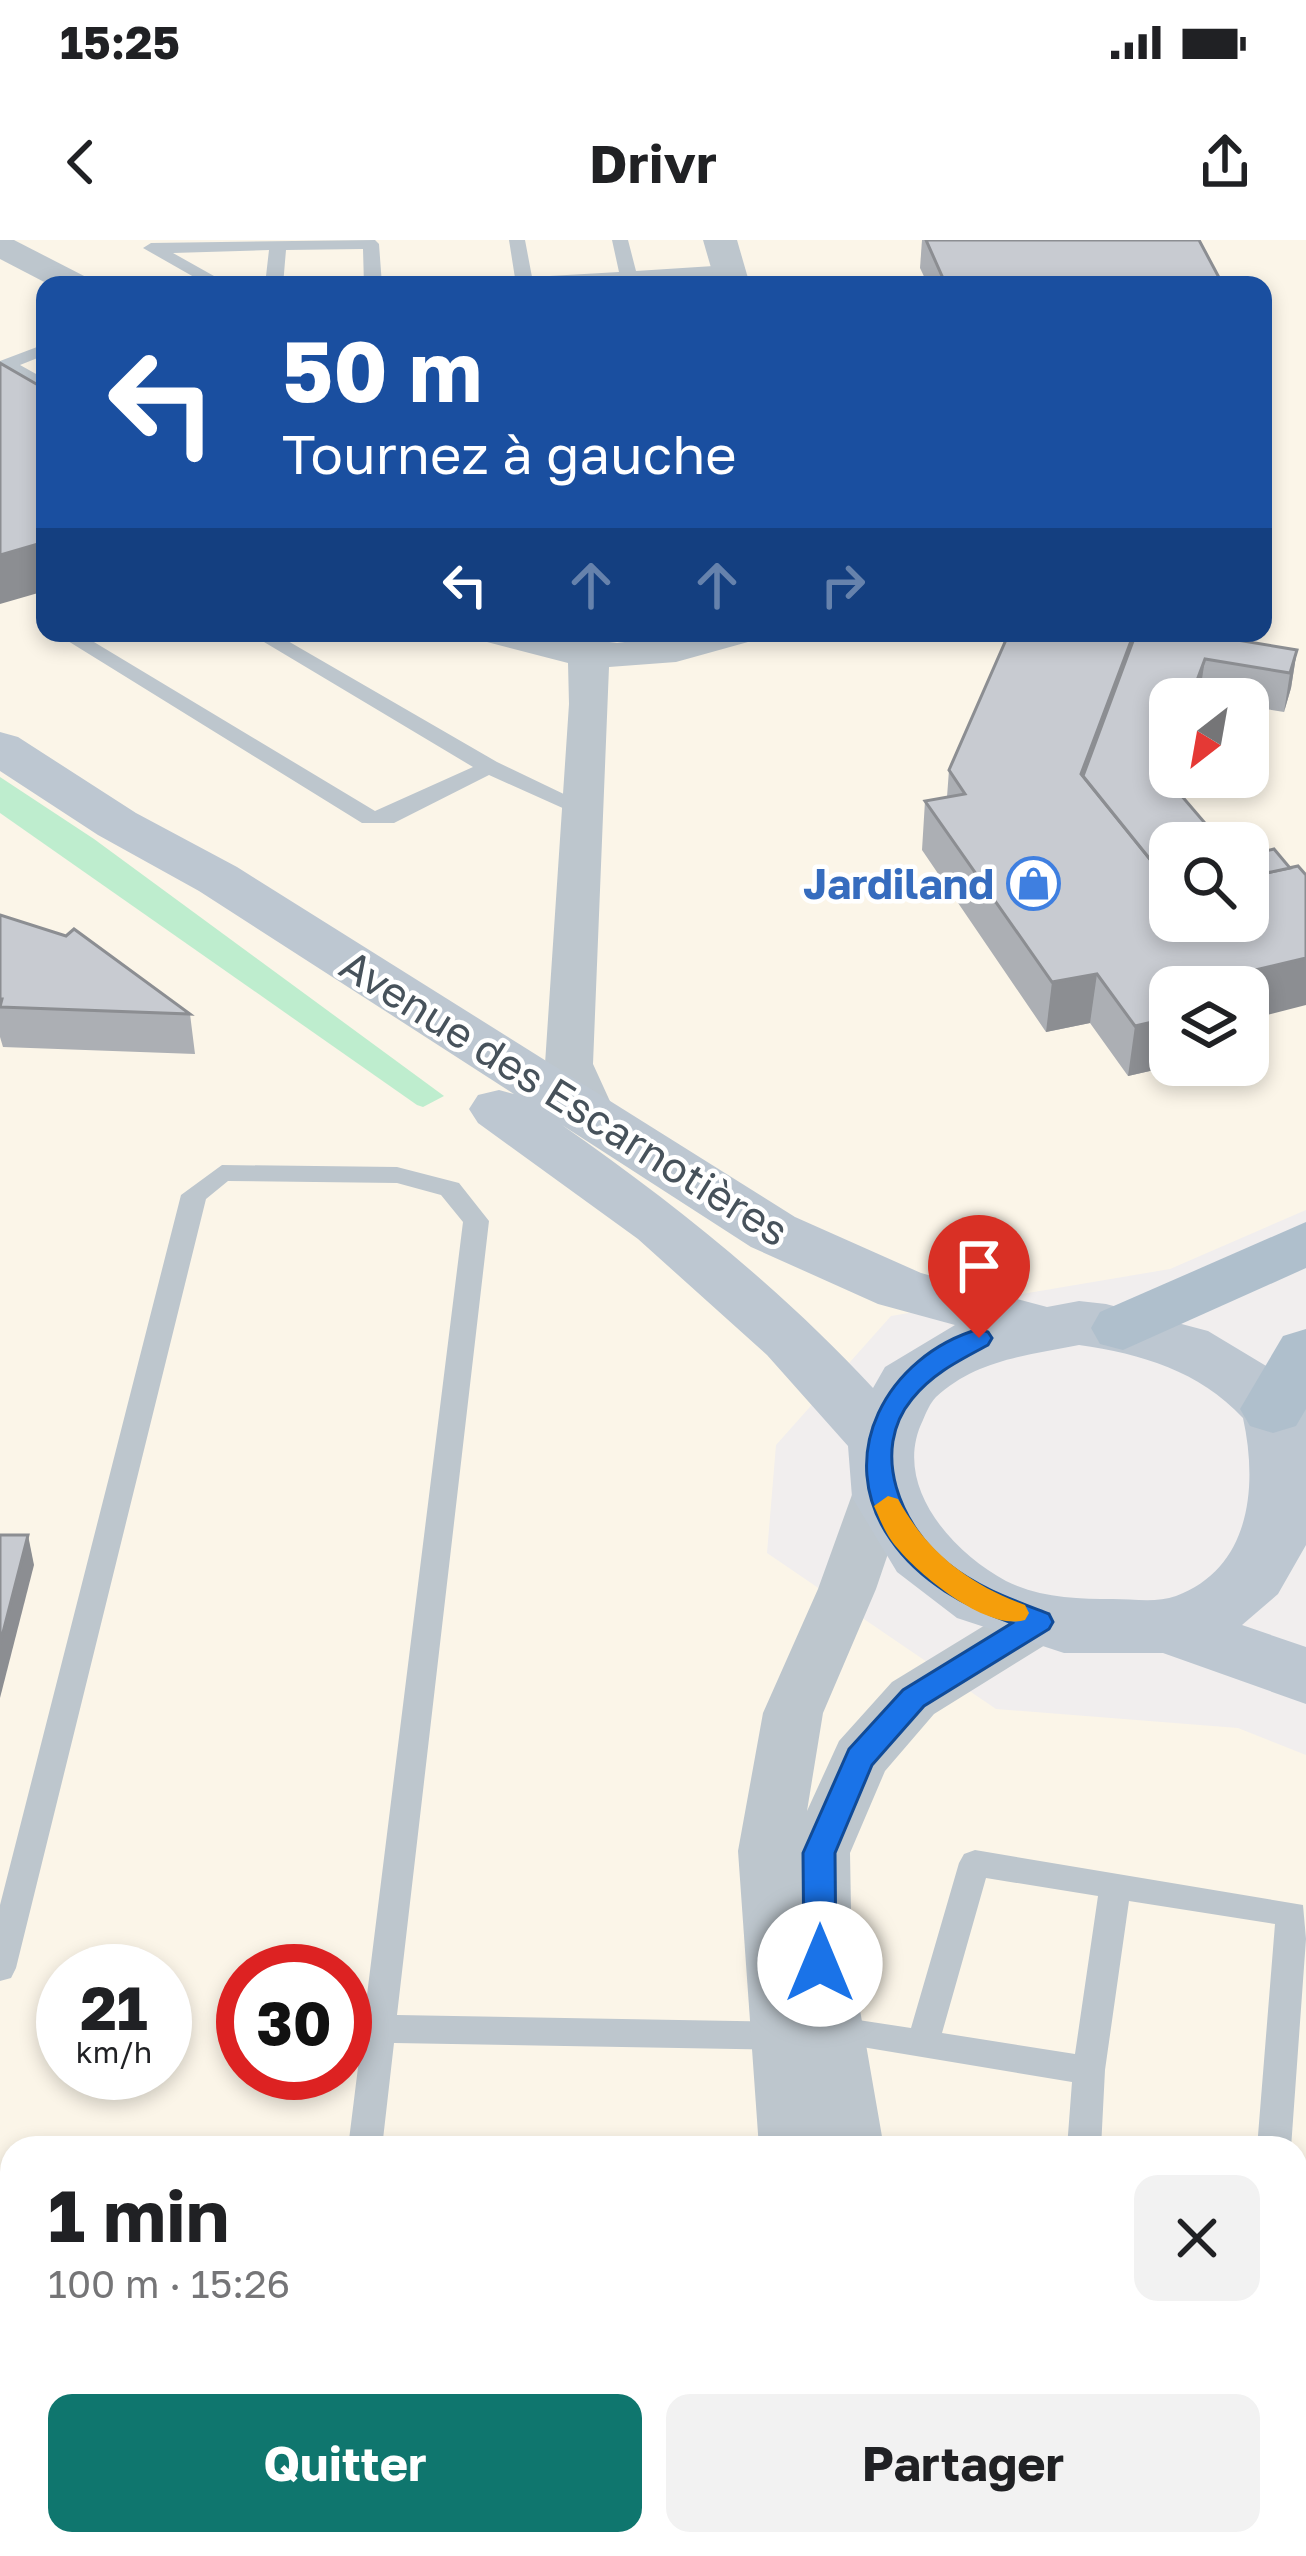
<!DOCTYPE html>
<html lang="fr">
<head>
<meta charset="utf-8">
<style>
  :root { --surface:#fff; --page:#f2f2f2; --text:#202124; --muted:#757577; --accent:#0f766e }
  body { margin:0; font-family:"Golos Text",sans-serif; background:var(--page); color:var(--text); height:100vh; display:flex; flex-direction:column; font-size:45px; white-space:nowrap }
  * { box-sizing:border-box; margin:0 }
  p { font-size:39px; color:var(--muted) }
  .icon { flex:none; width:66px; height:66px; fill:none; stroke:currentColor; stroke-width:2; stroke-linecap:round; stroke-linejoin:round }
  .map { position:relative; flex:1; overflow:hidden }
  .details { position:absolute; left:0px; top:1896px; width:1308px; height:420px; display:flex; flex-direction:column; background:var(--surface); border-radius:36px 36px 0 0; box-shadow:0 6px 18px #0003 }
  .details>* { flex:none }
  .banner { position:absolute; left:36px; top:36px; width:1236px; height:366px; border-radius:24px; box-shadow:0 6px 18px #0003; background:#1a4fa0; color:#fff; overflow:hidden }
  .needle { width:78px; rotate:211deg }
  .fabs { position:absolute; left:1149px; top:438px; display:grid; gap:24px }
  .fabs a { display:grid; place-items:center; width:120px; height:120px; border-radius:24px; background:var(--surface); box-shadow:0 6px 18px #0003; font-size:60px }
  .speed { position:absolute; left:36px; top:1704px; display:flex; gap:24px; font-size:60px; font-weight:700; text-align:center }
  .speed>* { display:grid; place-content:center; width:156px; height:156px; border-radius:50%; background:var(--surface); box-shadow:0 6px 18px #0003; line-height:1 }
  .speed small { font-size:30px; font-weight:400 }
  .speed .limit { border:18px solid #d22; background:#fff; color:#111 }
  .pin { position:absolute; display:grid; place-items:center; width:102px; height:102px; color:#fff; margin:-123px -51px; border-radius:50% 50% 50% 0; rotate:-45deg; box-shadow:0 0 12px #0007 }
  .pin .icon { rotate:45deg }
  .me { position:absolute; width:132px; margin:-66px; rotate:0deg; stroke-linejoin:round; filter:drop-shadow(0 0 9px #0008) }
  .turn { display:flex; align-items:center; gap:42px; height:252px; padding:0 48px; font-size:54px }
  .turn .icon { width:156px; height:156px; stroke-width:2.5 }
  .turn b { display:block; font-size:84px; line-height:102px }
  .lanes { display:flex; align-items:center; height:114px; padding:0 48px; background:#0003; justify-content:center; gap:60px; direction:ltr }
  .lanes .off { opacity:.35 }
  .round { display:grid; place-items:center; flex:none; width:126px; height:126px; border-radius:24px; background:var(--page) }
  .headline { display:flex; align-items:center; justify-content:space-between; height:204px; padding:0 48px }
  h1 { font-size:72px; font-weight:700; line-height:90px }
  .cta { display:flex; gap:24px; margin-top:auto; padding:24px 48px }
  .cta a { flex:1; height:138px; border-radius:24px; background:var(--accent); color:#fff; font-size:48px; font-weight:700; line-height:138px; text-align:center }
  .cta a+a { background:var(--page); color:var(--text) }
  .status { display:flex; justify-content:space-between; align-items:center; height:84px; padding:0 60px; background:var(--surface); direction:ltr }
  .status svg { height:33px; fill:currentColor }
  header { display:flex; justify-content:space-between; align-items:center; height:156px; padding:0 48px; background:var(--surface); font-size:54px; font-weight:700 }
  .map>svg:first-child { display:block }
  .commercial { fill:#fbf5e8; fill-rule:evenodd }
  .green { fill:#beedce }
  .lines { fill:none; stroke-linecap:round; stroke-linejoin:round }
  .lane { fill:#bdc6cd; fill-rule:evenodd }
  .street { fill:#bdc6cd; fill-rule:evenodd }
  .secondary { fill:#bdc7d1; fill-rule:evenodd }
  .primary { fill:#afbfcc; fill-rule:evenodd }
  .wall { fill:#acafb4 }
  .shaded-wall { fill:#8c8e92 }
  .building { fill:#c8cbd1; stroke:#8c8e92; stroke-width:3 }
  .route { fill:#1a73e8; stroke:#114b97; stroke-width:3 }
  .slow { fill:#f59e0b }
  .labels { text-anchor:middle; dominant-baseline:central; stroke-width:9; stroke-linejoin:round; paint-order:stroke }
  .shop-label { font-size:42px; font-weight:bold; fill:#366cbe; stroke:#fff; text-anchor:end }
  .street-label { font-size:42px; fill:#47525b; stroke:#fff }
</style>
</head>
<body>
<div class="status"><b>15:25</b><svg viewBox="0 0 49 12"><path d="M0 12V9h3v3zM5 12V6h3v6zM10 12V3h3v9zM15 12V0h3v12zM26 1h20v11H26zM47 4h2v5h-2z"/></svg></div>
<header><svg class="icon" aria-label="back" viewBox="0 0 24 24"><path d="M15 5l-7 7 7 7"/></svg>Drivr<svg class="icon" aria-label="share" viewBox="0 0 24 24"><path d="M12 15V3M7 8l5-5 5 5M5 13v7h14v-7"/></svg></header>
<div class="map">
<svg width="1306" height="2316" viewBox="0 0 1306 2316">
  <rect width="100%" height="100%" fill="#f1eeee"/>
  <path class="commercial" d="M0 0H1306V970L1170 1029 891 1076 776 1205 767 1313 996 1469 1238 1488 1306 1515V2316H0ZM45 45H1263V393H45ZM1170 459H1248V537H1170ZM1170 603H1248V681H1170ZM1170 747H1248V825H1170ZM63 1731H165V1833H63ZM243 1731H345V1833H243ZM12 1908H1296V2304H12Z"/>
  <polygon class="green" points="0,537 94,599 444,856 423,867 417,865 0,573"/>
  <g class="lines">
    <g class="lane">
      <polygon points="375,0 379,4 382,45 364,45 363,9 286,10 283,45 265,45 269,10 173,13 230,45 208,45 143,8 151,3"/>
      <polygon points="509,0 525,0 532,37 619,32 612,0 628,0 636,31 729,25 738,30 729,35 638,41 640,45 473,45 482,40 515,38"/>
      <polygon points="45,104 45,115 20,125 45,139 45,151 0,132 0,121"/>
      <polygon points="55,393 79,393 375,571 473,527 249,393 274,393 497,522 595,569 584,576 576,574 489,535 394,583 362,583"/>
      <polygon points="222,925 397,927 459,943 489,981 397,1775 788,1782 800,1786 804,1796 800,1806 788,1810 394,1803 382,1908 348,1908 463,982 441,955 397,943 228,941 206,959 16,1728 11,1738 0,1741 0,1665 181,955"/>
      <path d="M975 1610 1303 1665 1306 1699 1291 1908H1257L1275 1684 1129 1661 1105 1830 1101 1908H1067L1072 1842 820 1800 816 1790 820 1780 832 1776 911 1788 959 1623 964 1614ZM986 1638 1098 1656 1075 1814 942 1793Z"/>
      <polygon points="282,2304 320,2304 317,2316 279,2316"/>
    </g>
    <g class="street">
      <polygon points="0,0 14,0 88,38 93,45 50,45 0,19"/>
      <polygon points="703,0 737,0 750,45 716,45"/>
      <polygon points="481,393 540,393 617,403 694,393 754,393 748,402 676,422 609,427 593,824 619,881 611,892 594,897 577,892 545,824 569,464 568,423 487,402"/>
      <polygon points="881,1232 901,1238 909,1252 876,1349 823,1473 807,1571 839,1501 892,1442 1018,1365 1038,1359 1058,1365 1067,1381 1058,1397 934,1474 885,1531 850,1613 852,1724 884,1908 759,1908 738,1611 763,1473 818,1349 853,1252 861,1238"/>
      <polygon points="805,2304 951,2304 952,2316 806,2316"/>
    </g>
    <path class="secondary" d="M0 492 18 497 136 573 237 627 795 977 921 1033 1047 1067 1079 1061 1106 1064 1208 1091 1278 1133 1306 1168V1305L1278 1354 1242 1385 1306 1407V1464L1163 1413H1064L957 1378 897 1332 852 1257 848 1206 767 1115 638 999 478 883 469 869 478 855 499 850 514 854 199 651 98 595 0 531ZM562 885 751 1007 878 1064 955 1085 885 1127 873 1148C779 1047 675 964 562 885ZM1079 1105C1142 1114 1199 1131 1243 1178 1258 1246 1251 1328 1176 1356 1157 1363 1133 1359 1113 1359 1077 1359 1040 1358 1006 1341 952 1312 891 1245 923 1180 926 1173 930 1163 936 1157 976 1120 1028 1115 1079 1105Z"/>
    <g class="primary">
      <polygon points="1306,982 1306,1028 1123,1110 1100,1104 1091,1088 1100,1072"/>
      <polygon points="1306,1089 1306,1169 1296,1186 1273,1193 1250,1186 1240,1169 1283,1096"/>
    </g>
  </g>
  <g class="wall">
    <polygon points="922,0 1199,0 1223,45 928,45 920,28"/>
    <polygon points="1217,397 1297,410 1291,448 1284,472 1248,466 1248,459 1199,458 1169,540 1263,776 1257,807 1248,809 1248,747 1170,825 1176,825 1128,836 1090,783 1046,792 922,610 925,561 947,557 949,530"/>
    <polygon points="0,675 190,774 195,814 3,807 0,797"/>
  </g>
  <g class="shaded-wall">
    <polygon points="45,302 45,351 0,364 0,315"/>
    <polygon points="1297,410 1291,448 1284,472 1290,433"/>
    <polygon points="1205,419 1199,459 1190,459"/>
    <polygon points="1170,512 1170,536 1157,572 1162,533"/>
    <polygon points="1306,718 1306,765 1263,776 1257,807 1248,809 1247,732"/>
    <polygon points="1097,734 1090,783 1046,792 1052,742"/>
    <polygon points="1170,778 1170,825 1176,825 1128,836 1135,786"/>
    <polygon points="28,1295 34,1325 0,1458 0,1404"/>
  </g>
  <g class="building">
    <polygon points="926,0 1199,0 1223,45 946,45"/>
    <polygon points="0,123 45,149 45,302 0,315"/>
    <polygon points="1009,393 1134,393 1081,534 1170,644 1170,681 1248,681 1248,637 1298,626 1306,635 1306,718 1247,732 1266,757 1248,761 1248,747 1170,747 1170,778 1135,786 1097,734 1052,742 925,561 965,554 949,530"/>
    <polygon points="1136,393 1214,393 1213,396 1297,410 1290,433 1205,419 1190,459 1170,459 1170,512 1162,533 1222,603 1170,603 1170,644 1083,536"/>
    <polygon points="1274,609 1290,628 1248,637 1248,615"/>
    <polygon points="0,675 66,696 74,689 190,774 0,767 2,759 0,759"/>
    <polygon points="0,1295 28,1295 0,1404"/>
  </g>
  <path class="route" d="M979 1089 988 1092 992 1098 988 1105C960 1120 933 1133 912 1159 869 1211 901 1287 948 1324 978 1348 1013 1360 1049 1374L1053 1382 1049 1389 924 1466 872 1525 835 1613 836 1724 831 1733 820 1737 808 1733 804 1724 803 1613 849 1509 903 1450 1012 1383C965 1366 920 1342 891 1300 832 1216 887 1116 979 1089Z"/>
  <path class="slow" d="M888 1256 898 1259C927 1312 968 1344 1025 1365L1029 1373 1025 1380C986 1392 912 1330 891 1300 884 1290 879 1277 874 1266Z"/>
  <defs>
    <symbol id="shop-ring" viewBox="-11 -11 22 22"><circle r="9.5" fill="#fff" stroke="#3f7fe0" stroke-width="1.5"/><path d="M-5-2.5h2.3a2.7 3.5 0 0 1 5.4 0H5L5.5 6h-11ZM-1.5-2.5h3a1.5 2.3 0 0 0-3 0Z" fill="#3f7fe0"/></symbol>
  </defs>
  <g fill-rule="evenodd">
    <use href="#shop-ring" x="1004" y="614" width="59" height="59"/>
  </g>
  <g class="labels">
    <g class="shop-label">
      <text x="994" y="643">Jardiland</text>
    </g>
    <g class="street-label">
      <text transform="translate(565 857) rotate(32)">Avenue des Escarnotières</text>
    </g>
  </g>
</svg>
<div class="fabs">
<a><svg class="needle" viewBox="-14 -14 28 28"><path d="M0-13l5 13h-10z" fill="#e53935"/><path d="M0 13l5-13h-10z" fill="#757577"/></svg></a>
<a><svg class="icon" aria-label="search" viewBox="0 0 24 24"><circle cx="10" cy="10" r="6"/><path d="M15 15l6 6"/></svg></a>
<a><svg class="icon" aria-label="layers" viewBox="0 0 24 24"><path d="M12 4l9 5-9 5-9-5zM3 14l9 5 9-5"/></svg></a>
</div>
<div class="speed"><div>21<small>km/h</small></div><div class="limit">30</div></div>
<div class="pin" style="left:979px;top:1098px;background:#d93025"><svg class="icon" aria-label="arrive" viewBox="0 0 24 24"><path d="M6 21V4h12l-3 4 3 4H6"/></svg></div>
<svg class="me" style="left:820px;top:1724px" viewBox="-20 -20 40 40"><circle r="19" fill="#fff"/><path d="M0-13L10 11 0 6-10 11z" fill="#1a73e8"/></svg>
<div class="banner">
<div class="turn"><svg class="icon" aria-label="left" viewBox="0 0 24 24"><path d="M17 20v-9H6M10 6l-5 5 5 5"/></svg><div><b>50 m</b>Tournez à gauche</div></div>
<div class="lanes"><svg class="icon" aria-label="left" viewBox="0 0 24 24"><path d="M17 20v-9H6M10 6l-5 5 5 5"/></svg><svg class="icon off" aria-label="ahead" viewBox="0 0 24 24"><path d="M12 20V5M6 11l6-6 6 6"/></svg><svg class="icon off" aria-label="ahead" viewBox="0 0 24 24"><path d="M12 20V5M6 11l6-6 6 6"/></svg><svg class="icon off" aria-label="right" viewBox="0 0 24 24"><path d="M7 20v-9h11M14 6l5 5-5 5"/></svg></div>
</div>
<section class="details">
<div class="headline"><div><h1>1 min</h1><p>100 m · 15:26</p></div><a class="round"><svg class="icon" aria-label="close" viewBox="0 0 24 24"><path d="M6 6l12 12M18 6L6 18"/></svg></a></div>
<div class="cta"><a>Quitter</a><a>Partager</a></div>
</section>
</div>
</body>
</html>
